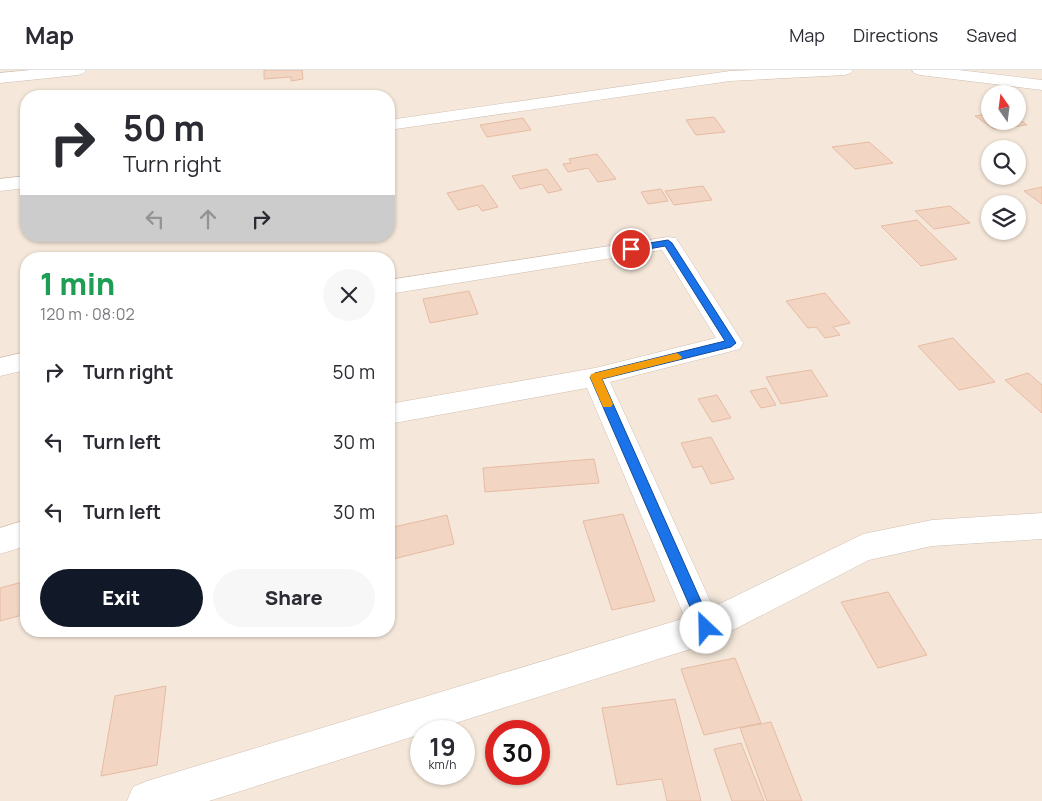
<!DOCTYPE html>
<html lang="en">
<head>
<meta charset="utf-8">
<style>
  :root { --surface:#fff; --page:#f7f7f7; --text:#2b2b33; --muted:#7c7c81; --line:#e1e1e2; --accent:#111827 }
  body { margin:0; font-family:Manrope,sans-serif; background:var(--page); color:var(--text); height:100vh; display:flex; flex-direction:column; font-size:19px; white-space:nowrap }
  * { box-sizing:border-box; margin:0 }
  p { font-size:16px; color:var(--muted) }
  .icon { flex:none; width:28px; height:28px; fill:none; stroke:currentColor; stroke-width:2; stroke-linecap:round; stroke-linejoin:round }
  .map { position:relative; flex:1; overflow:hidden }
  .panel { position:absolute; left:20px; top:182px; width:375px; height:385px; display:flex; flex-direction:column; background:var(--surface); border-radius:20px; box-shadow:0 1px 4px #0004 }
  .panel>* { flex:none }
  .top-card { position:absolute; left:20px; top:20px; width:375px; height:152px; border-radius:20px; box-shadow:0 1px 4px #0004; background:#fff; color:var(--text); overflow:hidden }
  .needle { width:32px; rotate:346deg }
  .fabs { position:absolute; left:981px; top:15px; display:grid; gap:10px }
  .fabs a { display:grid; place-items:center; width:45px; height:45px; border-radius:50%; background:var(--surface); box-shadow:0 1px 4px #0004; font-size:25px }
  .speed { position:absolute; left:410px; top:650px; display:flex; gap:10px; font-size:25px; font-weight:700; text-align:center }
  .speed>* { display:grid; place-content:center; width:65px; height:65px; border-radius:50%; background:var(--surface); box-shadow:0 1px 4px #0004; line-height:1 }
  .speed small { font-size:12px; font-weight:400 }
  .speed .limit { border:8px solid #d22; background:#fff; color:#111 }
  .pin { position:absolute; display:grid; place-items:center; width:42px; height:42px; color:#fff; margin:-21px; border:2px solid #fff; border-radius:50%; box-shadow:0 1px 5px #0007 }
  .me { position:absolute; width:55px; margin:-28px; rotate:336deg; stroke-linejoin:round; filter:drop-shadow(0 0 4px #0008) }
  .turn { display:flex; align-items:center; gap:18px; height:105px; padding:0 20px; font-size:22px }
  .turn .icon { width:65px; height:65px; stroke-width:2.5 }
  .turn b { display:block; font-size:35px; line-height:42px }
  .lanes { display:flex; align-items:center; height:48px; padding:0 20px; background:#0003; justify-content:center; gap:25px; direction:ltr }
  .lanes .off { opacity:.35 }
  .round { display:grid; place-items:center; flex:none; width:52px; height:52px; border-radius:26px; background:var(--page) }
  .headline { display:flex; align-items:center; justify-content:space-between; height:85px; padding:0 20px }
  h1 { font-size:30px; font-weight:800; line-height:38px; color:#1e9e55 }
  .primary-button { display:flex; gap:10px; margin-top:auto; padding:10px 20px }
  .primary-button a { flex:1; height:58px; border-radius:30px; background:var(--accent); color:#fff; font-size:20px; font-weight:800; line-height:58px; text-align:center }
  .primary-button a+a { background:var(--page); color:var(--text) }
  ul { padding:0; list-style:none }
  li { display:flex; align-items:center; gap:15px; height:70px; padding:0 20px }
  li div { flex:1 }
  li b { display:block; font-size:19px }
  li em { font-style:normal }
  header { display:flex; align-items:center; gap:30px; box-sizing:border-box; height:70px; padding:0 25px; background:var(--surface); border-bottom:1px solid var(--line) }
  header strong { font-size:24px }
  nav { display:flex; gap:28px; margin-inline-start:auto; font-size:18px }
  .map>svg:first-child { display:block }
  .residential { fill:#f5e8da; fill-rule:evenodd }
  .building { fill:#f3d5c3; stroke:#e6bba3 }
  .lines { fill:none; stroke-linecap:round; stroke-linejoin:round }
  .street-casing { stroke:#d1beb0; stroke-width:1 }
  .street { fill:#fff; fill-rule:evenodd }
  .route { fill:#1a73e8; stroke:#114b97 }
  .slow { fill:#f59e0b }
</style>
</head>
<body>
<header>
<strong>Map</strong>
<nav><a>Map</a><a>Directions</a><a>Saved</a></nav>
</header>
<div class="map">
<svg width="1042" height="731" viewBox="0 0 1042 731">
  <rect width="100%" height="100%" fill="#fdf6ec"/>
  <path class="residential" d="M0 0H1042V731H0ZM990 24H1018V51H990ZM26 26H389V166H26ZM990 79H1018V106H990ZM990 134H1018V161H990ZM26 189H389V561H26ZM421 661H464V704H421ZM496 661H539V704H496Z"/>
  <g class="building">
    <polygon points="264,0 302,0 303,9 291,11 291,7 264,9"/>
    <polygon points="990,44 990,51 1018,51 1018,48 1027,55 994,59 975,46"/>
    <polygon points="714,47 725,62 696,65 686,50"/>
    <polygon points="523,48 531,60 487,67 480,55"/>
    <polygon points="869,72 893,93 855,99 832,77"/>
    <polygon points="597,84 616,109 598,112 588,98 568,102 563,94 571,93 569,89"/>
    <polygon points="547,99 562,120 548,123 542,114 520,119 512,106"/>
    <polygon points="483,115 498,137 482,141 478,135 458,140 447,123"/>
    <polygon points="703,116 712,130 674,135 665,121"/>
    <polygon points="1042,117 1042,134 1024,121"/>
    <polygon points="661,119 668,131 648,134 641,122"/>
    <polygon points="950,136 970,153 934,159 915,141"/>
    <polygon points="917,150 957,189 921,196 881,156"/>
    <polygon points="469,221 478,244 430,253 423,229"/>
    <polygon points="825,223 850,253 833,257 840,265 825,268 816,257 808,258 786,231"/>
    <polygon points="953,268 995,312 959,320 918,276"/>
    <polygon points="811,300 828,326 781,334 766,307"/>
    <polygon points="1028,303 1042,315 1042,343 1005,310"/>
    <polygon points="766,318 776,335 761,338 750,321"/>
    <polygon points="717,325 731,348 712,352 698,329"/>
    <polygon points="711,367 734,409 711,414 702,396 693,398 681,373"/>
    <polygon points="594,389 599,413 485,422 483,398"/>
    <polygon points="623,444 655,531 612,540 583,451"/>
    <polygon points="447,445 454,474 389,490 389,458"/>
    <polygon points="26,511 26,544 0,551 0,518"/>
    <polygon points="888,522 927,585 878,598 841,532"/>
    <polygon points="735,588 761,653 704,665 681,599"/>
    <polygon points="166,616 157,695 101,706 115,626"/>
    <polygon points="675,629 701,731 667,731 662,709 617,715 602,638"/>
    <polygon points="771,652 802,731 767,731 740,658"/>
    <polygon points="741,673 764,731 732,731 714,679"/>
  </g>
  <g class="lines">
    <defs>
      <g id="street">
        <polygon points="31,0 86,0 84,3 78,5 0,13 0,3"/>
        <polygon points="753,0 853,0 851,3 845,5 730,11 389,60 389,50 730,1"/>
        <polygon points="912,0 959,0 1042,10 1042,20 920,5 914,3"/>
        <polygon points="26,106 26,118 0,121 0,109"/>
        <polygon points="668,167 676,168 743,273 740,279 610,312 713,537 863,464 932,450 1042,443 1042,469 932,476 869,490 706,574 430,661 421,661 421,664 209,731 127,731 133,717 147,711 685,548 587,318 389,354 389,334 595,298 716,268 662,180 389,224 389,210"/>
        <polygon points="26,282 26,300 0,306 0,288"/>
        <polygon points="26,450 26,476 0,484 0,458"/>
      </g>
    </defs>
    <use href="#street" class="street-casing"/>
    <use href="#street" class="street"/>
  </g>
  <polygon class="route" points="668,170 672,173 736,273 731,277 602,309 713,558 711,562 706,564 701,562 590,307 595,303 725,271 665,176 631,182 626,179 631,176"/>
  <polygon class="slow" points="677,283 682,287 681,289 602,309 613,334 611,337 603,337 590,307 591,304"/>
</svg>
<div class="fabs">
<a><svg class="needle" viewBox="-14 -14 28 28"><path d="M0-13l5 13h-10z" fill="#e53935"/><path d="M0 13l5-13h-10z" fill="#7c7c81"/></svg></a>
<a><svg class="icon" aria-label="search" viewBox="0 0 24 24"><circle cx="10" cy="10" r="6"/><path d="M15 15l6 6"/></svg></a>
<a><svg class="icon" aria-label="layers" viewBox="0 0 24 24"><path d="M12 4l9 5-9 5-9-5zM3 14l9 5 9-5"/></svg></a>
</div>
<div class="speed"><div>19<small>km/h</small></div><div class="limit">30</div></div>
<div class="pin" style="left:631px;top:179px;background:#d93025"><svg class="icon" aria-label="arrive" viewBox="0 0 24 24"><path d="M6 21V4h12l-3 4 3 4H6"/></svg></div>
<svg class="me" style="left:706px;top:558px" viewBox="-20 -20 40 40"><circle r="19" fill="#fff"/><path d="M0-13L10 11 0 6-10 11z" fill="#1a73e8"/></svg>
<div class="top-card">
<div class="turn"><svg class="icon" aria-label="right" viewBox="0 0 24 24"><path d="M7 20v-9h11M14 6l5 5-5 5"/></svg><div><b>50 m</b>Turn right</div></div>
<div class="lanes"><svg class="icon off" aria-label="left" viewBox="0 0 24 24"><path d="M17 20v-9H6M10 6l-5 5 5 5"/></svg><svg class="icon off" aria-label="ahead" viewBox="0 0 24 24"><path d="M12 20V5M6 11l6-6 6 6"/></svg><svg class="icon" aria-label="right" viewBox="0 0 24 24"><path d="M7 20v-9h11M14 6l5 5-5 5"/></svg></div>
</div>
<section class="panel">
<div class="headline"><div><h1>1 min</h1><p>120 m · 08:02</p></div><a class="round"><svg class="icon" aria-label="close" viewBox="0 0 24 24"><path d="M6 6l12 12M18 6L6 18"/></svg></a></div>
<ul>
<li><svg class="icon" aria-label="right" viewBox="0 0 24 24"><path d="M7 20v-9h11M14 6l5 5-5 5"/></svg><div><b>Turn right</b></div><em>50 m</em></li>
<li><svg class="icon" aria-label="left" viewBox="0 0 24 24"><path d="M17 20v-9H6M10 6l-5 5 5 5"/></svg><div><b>Turn left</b></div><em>30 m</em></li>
<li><svg class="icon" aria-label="left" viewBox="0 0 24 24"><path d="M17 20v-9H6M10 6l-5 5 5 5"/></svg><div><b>Turn left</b></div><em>30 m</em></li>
</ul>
<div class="primary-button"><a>Exit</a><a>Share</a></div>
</section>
</div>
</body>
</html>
